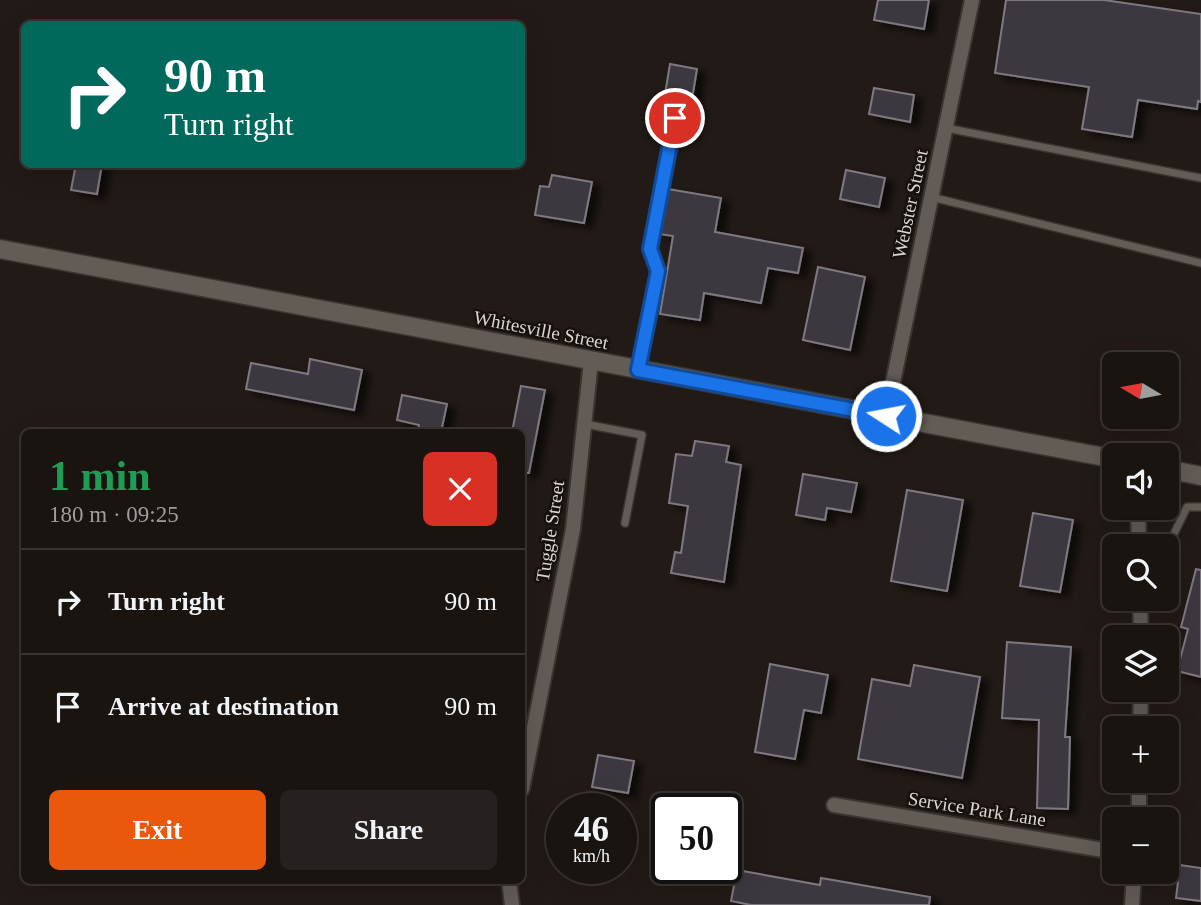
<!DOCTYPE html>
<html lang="en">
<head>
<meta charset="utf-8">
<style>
  :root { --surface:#191410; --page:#26211e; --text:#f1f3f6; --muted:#9f9e9f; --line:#373330; --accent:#ea580c }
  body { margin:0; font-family:Georgia,serif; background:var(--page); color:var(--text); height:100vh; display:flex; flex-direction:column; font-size:26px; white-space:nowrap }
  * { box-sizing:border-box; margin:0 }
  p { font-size:23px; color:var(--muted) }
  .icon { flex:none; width:38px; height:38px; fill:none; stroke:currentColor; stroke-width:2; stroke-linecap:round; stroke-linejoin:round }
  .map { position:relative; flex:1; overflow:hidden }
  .side { position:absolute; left:21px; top:429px; width:504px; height:455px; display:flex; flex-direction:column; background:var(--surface); border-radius:10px; box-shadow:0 7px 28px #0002,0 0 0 2px var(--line) }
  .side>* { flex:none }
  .hud { position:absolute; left:21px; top:21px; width:504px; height:147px; border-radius:10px; box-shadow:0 7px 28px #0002,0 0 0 2px var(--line); background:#00695c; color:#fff; overflow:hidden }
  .needle { width:46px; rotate:280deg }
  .tools { position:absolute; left:1102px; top:352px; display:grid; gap:14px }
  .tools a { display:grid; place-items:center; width:77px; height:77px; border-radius:10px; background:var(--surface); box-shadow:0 7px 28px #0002,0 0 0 2px var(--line); font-size:35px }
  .speed { position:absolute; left:546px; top:793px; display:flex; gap:14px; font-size:35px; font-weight:700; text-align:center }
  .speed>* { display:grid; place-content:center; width:91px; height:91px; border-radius:50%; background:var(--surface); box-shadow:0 7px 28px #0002,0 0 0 2px var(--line); line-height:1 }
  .speed small { font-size:18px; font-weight:400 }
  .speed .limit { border:4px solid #111; border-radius:10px; background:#fff; color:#111 }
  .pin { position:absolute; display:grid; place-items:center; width:60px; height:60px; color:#fff; margin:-30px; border:4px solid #fff; border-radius:50%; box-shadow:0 2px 7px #0007 }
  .me { position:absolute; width:77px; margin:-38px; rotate:281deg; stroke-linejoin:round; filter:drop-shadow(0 0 5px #0008) }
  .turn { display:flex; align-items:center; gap:24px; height:147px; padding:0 28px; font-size:32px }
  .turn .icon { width:91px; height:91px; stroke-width:2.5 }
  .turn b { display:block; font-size:49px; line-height:60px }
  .round { display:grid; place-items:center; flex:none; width:74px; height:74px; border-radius:10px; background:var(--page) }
  .overview { display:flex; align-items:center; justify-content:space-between; height:119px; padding:0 28px }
  h1 { font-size:42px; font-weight:700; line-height:52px; color:#1e9e55 }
  .cta { display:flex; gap:14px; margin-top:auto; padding:14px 28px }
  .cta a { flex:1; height:80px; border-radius:10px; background:var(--accent); color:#fff; font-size:28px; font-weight:700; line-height:80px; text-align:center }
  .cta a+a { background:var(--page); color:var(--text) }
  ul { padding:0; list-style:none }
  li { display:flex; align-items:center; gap:21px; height:105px; padding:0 28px; border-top:2px solid var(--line) }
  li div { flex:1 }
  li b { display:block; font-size:26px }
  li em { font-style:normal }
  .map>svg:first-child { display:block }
  .building { fill:#3d393f; stroke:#7e7981; stroke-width:2; filter:url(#shadow) }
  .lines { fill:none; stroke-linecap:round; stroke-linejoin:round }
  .service-casing { stroke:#383431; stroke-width:10 }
  .minor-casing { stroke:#383431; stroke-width:18 }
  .secondary-casing { stroke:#383431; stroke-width:21 }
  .service { stroke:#625b56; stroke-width:7 }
  .minor { stroke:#625b56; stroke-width:14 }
  .secondary { stroke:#625b56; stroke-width:18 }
  .route-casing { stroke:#114b97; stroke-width:18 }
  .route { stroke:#1a73e8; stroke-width:12 }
  .labels { text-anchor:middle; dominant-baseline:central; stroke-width:5; stroke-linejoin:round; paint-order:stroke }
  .street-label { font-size:19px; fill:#dad6d3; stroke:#17110d }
</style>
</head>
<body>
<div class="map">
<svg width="1201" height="905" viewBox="0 0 1201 905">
  <defs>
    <filter id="shadow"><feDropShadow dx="8" dy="4.5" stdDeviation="3.5" flood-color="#0009"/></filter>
  </defs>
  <rect width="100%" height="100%" fill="#211a16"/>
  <g class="building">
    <polygon points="878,0 929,0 924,29 874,20"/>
    <polygon points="1006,0 1104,0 1201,14 1201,102 1198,101 1197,109 1138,100 1132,137 1082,129 1089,87 995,73"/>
    <polygon points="670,64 697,69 691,105 664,100"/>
    <polygon points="874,88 914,95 910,122 869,114"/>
    <polygon points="76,164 102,164 97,194 71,190"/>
    <polygon points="846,170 885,178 879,207 840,199"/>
    <polygon points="552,175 592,182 584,223 535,215 540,186 549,187"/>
    <polygon points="668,189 721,198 715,232 803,248 798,273 768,268 761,303 704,293 700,320 660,314 673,236 659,234"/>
    <polygon points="818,267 865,277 850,350 803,340"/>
    <polygon points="310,359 362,370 354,410 246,389 251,363 308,374"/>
    <polygon points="521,386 545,390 529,473 522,473 522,432 512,432"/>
    <polygon points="402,395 447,404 441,432 418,432 419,425 397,420"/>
    <polygon points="695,441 729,446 726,462 741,465 724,582 671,573 675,552 681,553 688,506 669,503 676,454 692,456"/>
    <polygon points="803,474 857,483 851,512 827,508 825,520 796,515"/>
    <polygon points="907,490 963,500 947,591 891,581"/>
    <polygon points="1033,513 1073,520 1060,592 1020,586"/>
    <polygon points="1196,569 1201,570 1201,677 1177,671 1188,629 1181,627"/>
    <polygon points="1007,642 1071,647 1065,737 1070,737 1068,809 1037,808 1039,720 1002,718"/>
    <polygon points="770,664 828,675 821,713 804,710 795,759 755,752"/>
    <polygon points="914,665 980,677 962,778 858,759 872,679 910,686"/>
    <polygon points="598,755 634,761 628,793 592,787"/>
    <polygon points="1180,865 1201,868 1201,901 1176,898"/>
    <polygon points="737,870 820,885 821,878 930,897 929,905 751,905 731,901"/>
  </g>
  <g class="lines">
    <defs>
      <g id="service">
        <polyline points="946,128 1201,178"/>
        <polyline points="931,197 1201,263"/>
        <polyline points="638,369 658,271 650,249 675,118"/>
        <polyline points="585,424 642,435 625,523"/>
        <polyline points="1167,548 1187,507 1201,507"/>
      </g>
      <g id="minor">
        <polyline points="886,416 972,0"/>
        <polyline points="1138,508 1139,546"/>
        <polyline points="1140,598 1141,637"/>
        <polyline points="1140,728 1141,690"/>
        <polyline points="522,789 573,529 591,361"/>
        <polyline points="834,805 1115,852"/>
        <polyline points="1139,819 1139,780"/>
        <polyline points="509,880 512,905"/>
        <polyline points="1132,905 1134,872"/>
      </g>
      <g id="secondary">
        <polyline points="0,249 1115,459"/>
        <polyline points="1167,469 1201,476"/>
      </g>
    </defs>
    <use href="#service" class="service-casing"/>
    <use href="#minor" class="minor-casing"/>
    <use href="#secondary" class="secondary-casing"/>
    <use href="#service" class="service"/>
    <use href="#minor" class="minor"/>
    <use href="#secondary" class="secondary"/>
  </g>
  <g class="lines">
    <defs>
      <polyline id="route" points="675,118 650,249 658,271 638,370 886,416"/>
    </defs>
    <use href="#route" class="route-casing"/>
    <use href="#route" class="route"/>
  </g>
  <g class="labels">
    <g class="street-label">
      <text transform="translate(910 204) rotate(-78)">Webster Street</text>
      <text transform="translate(541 330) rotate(11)">Whitesville Street</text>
      <text transform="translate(550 531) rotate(-81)">Tuggle Street</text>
      <text transform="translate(977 809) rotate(9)">Service Park Lane</text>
    </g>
  </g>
</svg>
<div class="tools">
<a><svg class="needle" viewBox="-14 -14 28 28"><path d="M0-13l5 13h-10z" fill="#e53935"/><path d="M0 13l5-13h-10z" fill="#9f9e9f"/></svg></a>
<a><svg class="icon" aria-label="sound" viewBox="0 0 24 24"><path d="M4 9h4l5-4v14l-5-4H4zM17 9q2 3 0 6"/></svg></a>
<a><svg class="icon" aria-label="search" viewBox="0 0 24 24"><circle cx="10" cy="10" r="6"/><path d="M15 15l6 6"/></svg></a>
<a><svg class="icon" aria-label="layers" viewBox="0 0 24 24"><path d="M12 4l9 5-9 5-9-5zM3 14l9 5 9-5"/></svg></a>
<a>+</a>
<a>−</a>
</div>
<div class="speed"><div>46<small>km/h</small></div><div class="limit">50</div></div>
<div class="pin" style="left:675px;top:118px;background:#d93025"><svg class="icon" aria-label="arrive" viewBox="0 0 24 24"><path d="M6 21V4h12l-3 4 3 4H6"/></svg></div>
<svg class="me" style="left:886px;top:416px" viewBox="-20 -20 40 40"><circle r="17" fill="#1a73e8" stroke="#fff" stroke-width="3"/><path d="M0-11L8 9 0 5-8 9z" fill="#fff"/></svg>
<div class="hud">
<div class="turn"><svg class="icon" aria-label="right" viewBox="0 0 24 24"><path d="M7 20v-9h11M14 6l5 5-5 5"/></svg><div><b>90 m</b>Turn right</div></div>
</div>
<section class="side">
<div class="overview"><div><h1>1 min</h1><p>180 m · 09:25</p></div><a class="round" style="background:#d93025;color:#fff"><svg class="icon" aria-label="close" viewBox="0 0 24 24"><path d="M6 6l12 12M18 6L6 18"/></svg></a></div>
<ul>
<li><svg class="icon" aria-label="right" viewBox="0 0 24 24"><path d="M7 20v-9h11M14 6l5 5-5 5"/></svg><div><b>Turn right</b></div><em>90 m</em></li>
<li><svg class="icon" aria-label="arrive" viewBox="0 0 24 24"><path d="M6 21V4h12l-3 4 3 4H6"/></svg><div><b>Arrive at destination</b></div><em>90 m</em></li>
</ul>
<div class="cta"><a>Exit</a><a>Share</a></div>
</section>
</div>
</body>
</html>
